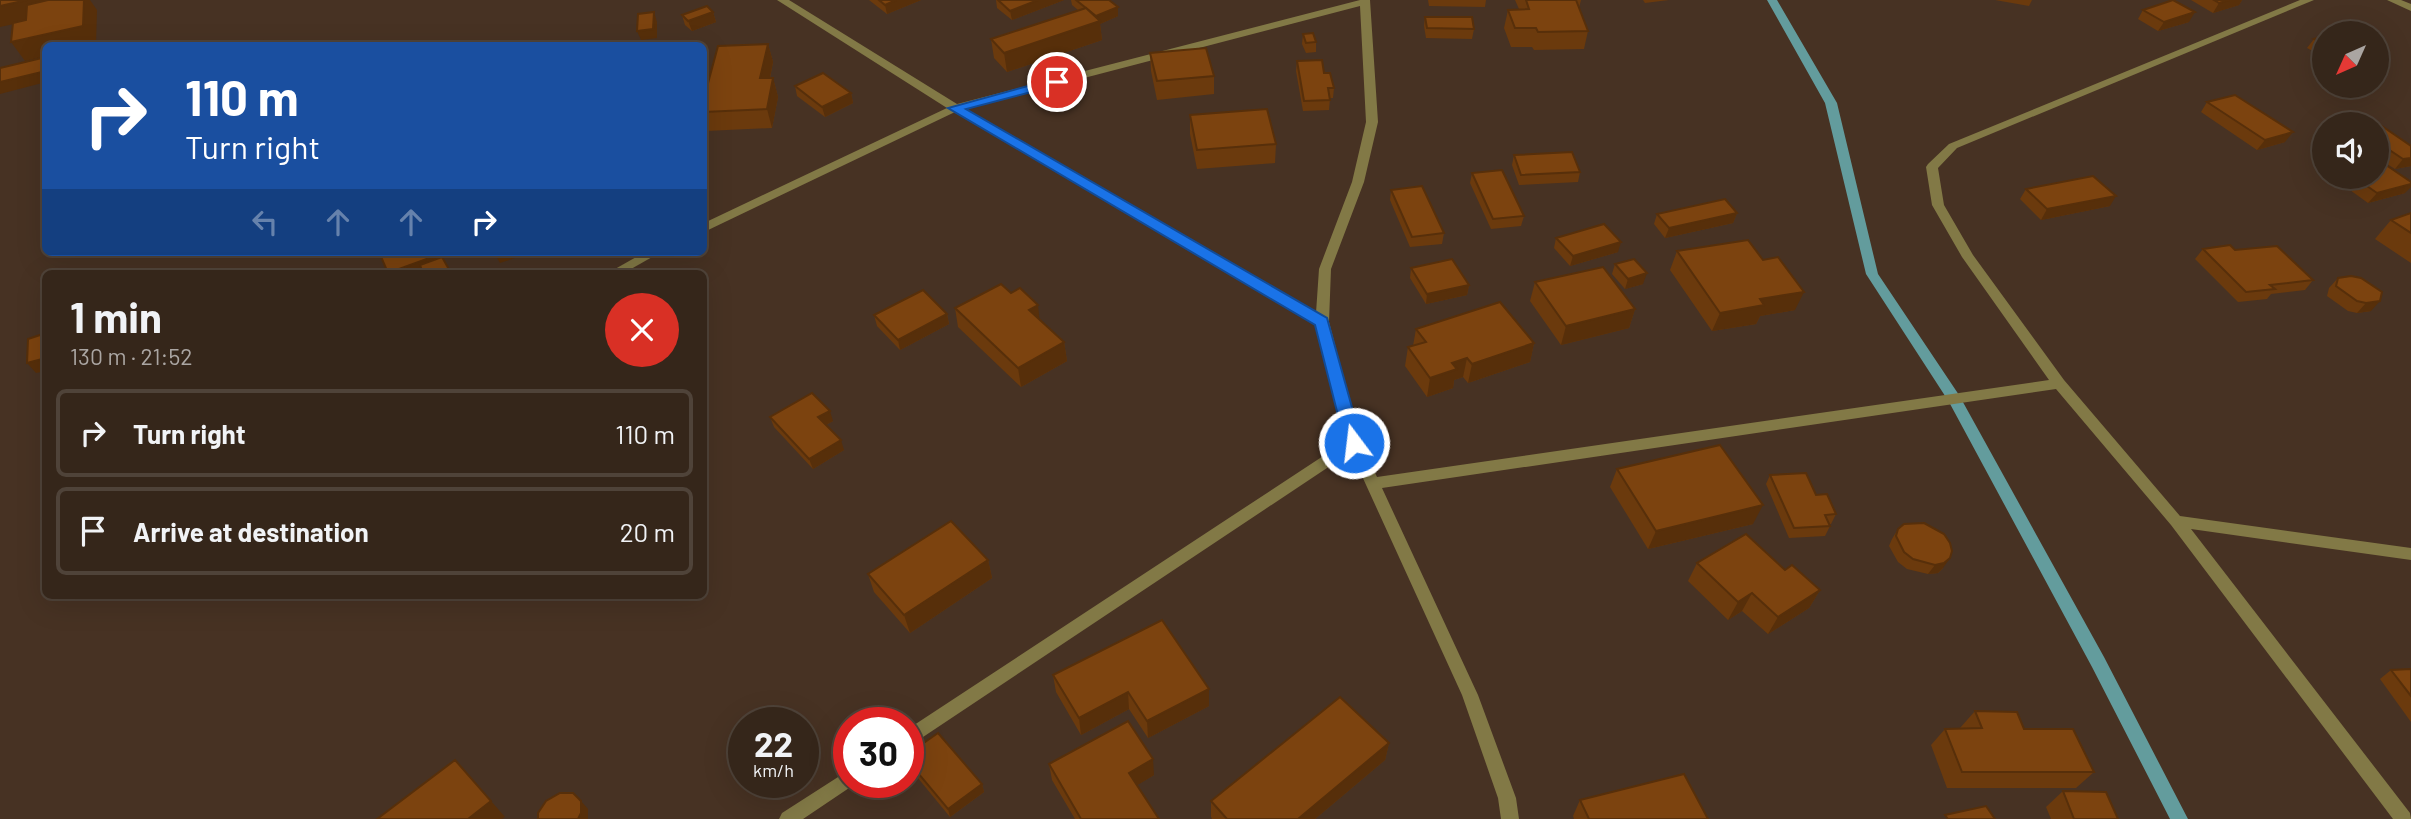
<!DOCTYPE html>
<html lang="en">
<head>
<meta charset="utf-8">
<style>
  :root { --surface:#35261a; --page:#3d2e23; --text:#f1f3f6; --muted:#aaa5a2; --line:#4f4339 }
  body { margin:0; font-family:Barlow,sans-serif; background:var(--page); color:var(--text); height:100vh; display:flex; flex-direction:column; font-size:26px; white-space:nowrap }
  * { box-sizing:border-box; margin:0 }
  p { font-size:23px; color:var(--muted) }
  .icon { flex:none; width:38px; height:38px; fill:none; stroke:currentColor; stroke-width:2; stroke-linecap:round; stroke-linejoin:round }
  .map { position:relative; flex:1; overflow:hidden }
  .details { position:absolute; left:42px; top:270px; width:665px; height:329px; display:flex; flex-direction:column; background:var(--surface); border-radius:10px; box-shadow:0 7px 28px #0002,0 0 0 2px var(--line) }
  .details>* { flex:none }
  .banner { position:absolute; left:42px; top:42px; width:665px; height:214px; border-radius:10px; box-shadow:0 7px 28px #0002,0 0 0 2px var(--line); background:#1a4fa0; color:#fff; overflow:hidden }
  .needle { width:46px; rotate:225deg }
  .controls { position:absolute; left:2312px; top:21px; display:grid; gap:14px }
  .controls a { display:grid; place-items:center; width:77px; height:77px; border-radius:50%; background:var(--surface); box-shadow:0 7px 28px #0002,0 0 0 2px var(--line); font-size:35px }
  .speed { position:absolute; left:728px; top:707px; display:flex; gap:14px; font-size:35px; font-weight:700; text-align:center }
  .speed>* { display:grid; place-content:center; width:91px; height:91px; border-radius:50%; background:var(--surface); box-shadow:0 7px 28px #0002,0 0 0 2px var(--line); line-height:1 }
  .speed small { font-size:18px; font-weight:400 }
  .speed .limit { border:10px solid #d22; background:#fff; color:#111 }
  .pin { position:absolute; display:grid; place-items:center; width:60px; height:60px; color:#fff; margin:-30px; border:4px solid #fff; border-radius:50%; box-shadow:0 2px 7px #0007 }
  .me { position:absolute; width:77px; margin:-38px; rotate:345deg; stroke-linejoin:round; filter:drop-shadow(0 0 5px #0008) }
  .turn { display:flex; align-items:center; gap:24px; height:147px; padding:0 28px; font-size:32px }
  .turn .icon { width:91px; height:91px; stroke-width:2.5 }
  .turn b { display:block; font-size:49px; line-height:60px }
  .lanes { display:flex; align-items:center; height:66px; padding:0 28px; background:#0003; justify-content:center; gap:35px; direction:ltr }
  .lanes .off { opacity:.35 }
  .round { display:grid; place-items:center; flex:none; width:74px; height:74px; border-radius:37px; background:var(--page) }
  .headline { display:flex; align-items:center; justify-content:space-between; height:119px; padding:0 28px }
  h1 { font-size:42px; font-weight:700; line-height:52px }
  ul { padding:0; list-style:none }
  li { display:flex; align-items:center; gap:21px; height:88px; margin:0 14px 10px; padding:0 14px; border:4px solid var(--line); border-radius:10px }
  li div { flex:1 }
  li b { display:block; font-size:26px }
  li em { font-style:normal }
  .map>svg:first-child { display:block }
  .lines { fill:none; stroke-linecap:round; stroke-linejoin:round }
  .stream { fill:#639c9d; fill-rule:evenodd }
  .minor { fill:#827946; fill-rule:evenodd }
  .wall { fill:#6b3a0d }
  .shaded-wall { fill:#572f0a }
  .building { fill:#7c430f; stroke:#572f0a; stroke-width:2 }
  .route { fill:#1a73e8; stroke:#114b97; stroke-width:2 }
</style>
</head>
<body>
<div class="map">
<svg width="2411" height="819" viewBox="0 0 2411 819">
  <rect width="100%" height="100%" fill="#473223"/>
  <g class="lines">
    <polygon class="stream" points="1767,0 1777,0 1837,103 1878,274 1959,395 2104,657 2188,819 2170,819 2092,667 1949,402 1866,274 1825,103"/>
    <g class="minor">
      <path d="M777 0H789L957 104 1360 0H1370L1378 122 1364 182 1331 269 1329 322 1361 443 1377 477 2049 380 1962 257 1932 205 1926 167 1928 164 1949 144 2300 0H2314L1957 148 1938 168 1944 205 1973 255 2064 380 2180 516 2411 548V560L2191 529 2410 813 2411 819H2393L2171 525 2056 389 1382 488 1478 695 1516 798 1519 819H1501L1498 798 1462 695 1351 452 908 747V729L1346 441 1316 325 955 112 704 232V223L947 108ZM1360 6 1366 122 1352 182 1319 269 1316 313 965 109Z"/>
      <polygon points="2387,0 2401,0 2411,4 2411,11"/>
      <polygon points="645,252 661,252 624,273 608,273"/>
      <polygon points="849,770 849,782 855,784 803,819 779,819 782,813"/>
    </g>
  </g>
  <g class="wall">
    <polygon points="869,0 921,0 887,14"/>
    <polygon points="996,0 1064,0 1012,20 997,8"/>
    <polygon points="1071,0 1109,0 1118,16 1100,24 1102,40 1007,72 994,58 991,39 1078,10 1072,5"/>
    <polygon points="1428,0 1486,0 1485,7 1429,6"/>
    <polygon points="1515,0 1581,0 1579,8 1588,31 1584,49 1534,50 1532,47 1511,47 1504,28 1508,10 1519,9"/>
    <polygon points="1643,0 1669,0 1645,3"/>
    <polygon points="1995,0 2032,0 2029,6"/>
    <polygon points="2191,0 2242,0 2239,5 2213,13"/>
    <polygon points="2143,10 2189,22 2158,31 2138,19"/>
    <polygon points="713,12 716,22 692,31 685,25 682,15"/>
    <polygon points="1425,17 1474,29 1472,39 1426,38 1424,26"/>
    <polygon points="1303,34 1316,42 1316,52 1306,53 1302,44"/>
    <polygon points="2324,35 2324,57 2307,48 2314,39"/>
    <polygon points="768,44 773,62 770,78 773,78 778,97 772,128 706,131 704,123 704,98"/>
    <polygon points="1150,53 1214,76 1214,94 1157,100 1151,71"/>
    <polygon points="1297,61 1324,73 1334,88 1333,98 1330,98 1329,110 1303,111 1296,71"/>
    <polygon points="795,86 851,93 853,103 825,117 797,96"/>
    <polygon points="2207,102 2285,142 2257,150 2201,112"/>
    <polygon points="1190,115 1276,144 1275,163 1197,169 1190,134"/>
    <polygon points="2376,124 2411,166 2395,169 2376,157"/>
    <polygon points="1514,155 1580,172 1578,182 1519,185 1512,165"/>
    <polygon points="1472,173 1524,216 1521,226 1491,229 1470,183"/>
    <polygon points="2332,177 2376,177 2405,193 2368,203"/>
    <polygon points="2026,189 2110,206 2041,220 2020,199"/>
    <polygon points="1391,190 1444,233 1442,244 1410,247 1390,200"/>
    <polygon points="1737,213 1733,223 1665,238 1654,224 1657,214"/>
    <polygon points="2411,213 2411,263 2375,239 2391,220"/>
    <polygon points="1556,238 1618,252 1570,266 1554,248"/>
    <polygon points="2203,249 2235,250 2313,280 2305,290 2271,294 2267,299 2238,302 2195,259"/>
    <polygon points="1677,251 1795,310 1760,316 1756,324 1712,331 1670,270"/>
    <polygon points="1615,264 1643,284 1625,289 1612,274"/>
    <polygon points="1411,268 1469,285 1467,295 1426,304 1410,278"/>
    <polygon points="2351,276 2371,311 2357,313 2348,311 2327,296 2329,288 2338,278"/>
    <polygon points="1535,282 1635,309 1629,328 1561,345 1530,301"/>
    <polygon points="955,308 1040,319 1064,342 1067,361 1021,387 958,327"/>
    <polygon points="947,314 949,324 900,350 877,326 874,315"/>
    <polygon points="1416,329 1534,343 1530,362 1468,383 1463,377 1454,380 1453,388 1427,397 1405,366 1408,347 1413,346"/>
    <polygon points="770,417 833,421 826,425 844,450 813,469 774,427"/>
    <polygon points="1617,469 1753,524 1648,549 1610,487"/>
    <polygon points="1770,475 1816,495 1836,514 1831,524 1829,524 1830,526 1825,536 1789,538 1766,484"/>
    <polygon points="1898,529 1943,568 1938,573 1928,574 1907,569 1898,562 1889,546 1892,539"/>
    <polygon points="988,560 992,578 910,633 874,592 868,574"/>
    <polygon points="1697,563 1785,570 1820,590 1809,608 1768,634 1742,611 1728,620 1688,581"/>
    <polygon points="2411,669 2411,722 2380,679 2391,670"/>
    <polygon points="1053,675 1209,689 1209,706 1148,738 1129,709 1081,735 1056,692"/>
    <polygon points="1975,711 2024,729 2094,772 2076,788 1947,788 1931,745 1945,729 1960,728"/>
    <polygon points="1389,743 1385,760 1315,819 1212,819 1211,817 1211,801"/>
    <polygon points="908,754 982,784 984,792 950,817 908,766"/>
    <polygon points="1049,764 1154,775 1137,785 1159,819 1075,819 1052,780"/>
    <polygon points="2063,791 2118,819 2051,819 2046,807"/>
    <polygon points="1580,800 1708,819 1574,819 1573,816"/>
  </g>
  <g class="shaded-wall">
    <polygon points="27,0 90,0 97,10 96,44 91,46 46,46 46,56 25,61 11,42 83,9 0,27 0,6"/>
    <polygon points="896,0 921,0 887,14 885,5"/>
    <polygon points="1038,0 1064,0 1012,20 1010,11"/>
    <polygon points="2229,0 2242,0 2239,5 2213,13 2219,3"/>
    <polygon points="1118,7 1118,16 1100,24 1102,40 1007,72 1004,53"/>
    <polygon points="654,12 657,22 657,38 641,40 637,31"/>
    <polygon points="713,12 716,22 692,31 688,21"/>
    <polygon points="2195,12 2189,22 2158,31 2164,22"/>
    <polygon points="768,44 773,62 766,97 760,78"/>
    <polygon points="2383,51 2376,60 2376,54"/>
    <polygon points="704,54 708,79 704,80"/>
    <polygon points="46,71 46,82 0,94 0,82"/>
    <polygon points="773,78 778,97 772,128 767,109"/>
    <polygon points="851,93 853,103 825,117 822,107"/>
    <polygon points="2293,132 2285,142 2257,150 2265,140"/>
    <polygon points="2411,158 2411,166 2395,169 2403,159"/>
    <polygon points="2411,184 2411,187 2405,193 2368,203 2377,193"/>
    <polygon points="2116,196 2110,206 2041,220 2047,209"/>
    <polygon points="1737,213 1733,223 1665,238 1669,228"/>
    <polygon points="1621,242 1618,252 1570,266 1573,256"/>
    <polygon points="433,252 441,266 423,273 390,273"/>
    <polygon points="494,252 533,252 500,263"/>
    <polygon points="1647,273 1643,284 1625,289 1628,279"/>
    <polygon points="1469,285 1467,295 1426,304 1427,294"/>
    <polygon points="1804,292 1795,310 1760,316 1756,324 1712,331 1720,313 1760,299"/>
    <polygon points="2380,301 2371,311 2357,313 2366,303"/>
    <polygon points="1038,305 1040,324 1029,310"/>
    <polygon points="1635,309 1629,328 1561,345 1566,326"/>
    <polygon points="947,314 949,324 900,350 898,340"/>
    <polygon points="1064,342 1067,361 1021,387 1018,368"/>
    <polygon points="1534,343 1530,362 1468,383 1472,364"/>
    <polygon points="46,358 46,371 36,373 27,363"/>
    <polygon points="1467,358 1463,377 1454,380 1453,388 1427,397 1430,378 1452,363"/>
    <polygon points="830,411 833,421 822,427 818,417"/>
    <polygon points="841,440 844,450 813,469 809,459"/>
    <polygon points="1763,505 1753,524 1648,549 1656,531"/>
    <polygon points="1950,558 1943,568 1938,573 1928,574 1935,565"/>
    <polygon points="988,560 992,578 910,633 904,615"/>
    <polygon points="1820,590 1809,608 1768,634 1778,617"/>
    <polygon points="1752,593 1742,611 1728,620 1738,602"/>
    <polygon points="1209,689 1209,706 1148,738 1147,721"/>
    <polygon points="1128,692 1129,709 1081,735 1079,718"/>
    <polygon points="1389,743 1385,760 1315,819 1298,819"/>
    <polygon points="1153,759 1154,775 1131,789 1129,773"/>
    <polygon points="982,784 984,792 950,817 948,809"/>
    <polygon points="491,801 505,817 502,819 468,819"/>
    <polygon points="581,801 588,809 588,819 578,819"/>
  </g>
  <g class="building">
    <polygon points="0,0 27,0 0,6"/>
    <polygon points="48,0 84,0 83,26 11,42 13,23 26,20 27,5"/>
    <polygon points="879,0 896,0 885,5"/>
    <polygon points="998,0 1038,0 1010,11"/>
    <polygon points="1076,0 1109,0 1118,7 1096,16"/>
    <polygon points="1526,0 1576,0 1588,31 1538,32 1536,28 1515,28 1508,10 1529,9"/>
    <polygon points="2173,0 2195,12 2164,22 2143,10"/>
    <polygon points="2214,0 2229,0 2219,3"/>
    <polygon points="707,6 713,12 688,21 682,15"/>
    <polygon points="1086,8 1100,21 1004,53 991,39"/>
    <polygon points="654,12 653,29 637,31 638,14"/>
    <polygon points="1425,17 1472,17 1474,29 1427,28"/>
    <polygon points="2338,29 2347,33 2327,33"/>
    <polygon points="1313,33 1316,42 1306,43 1303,34"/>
    <polygon points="2324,35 2324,43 2314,39"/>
    <polygon points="263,41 264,46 248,46"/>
    <polygon points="768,44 760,78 773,78 767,109 704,112 704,98 718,46"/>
    <polygon points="1206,48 1214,76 1157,81 1150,53"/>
    <polygon points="2376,48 2383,51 2376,54"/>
    <polygon points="46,57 46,71 0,82 0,68"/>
    <polygon points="1322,60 1324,73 1330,73 1334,88 1328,88 1330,100 1304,101 1297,61"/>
    <polygon points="823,73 851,93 822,107 795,86"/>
    <polygon points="2235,95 2293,132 2265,140 2207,102"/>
    <polygon points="1267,109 1276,144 1197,150 1190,115"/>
    <polygon points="2376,122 2411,146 2411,158 2403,159 2376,141 2376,124 2366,124"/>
    <polygon points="1572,152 1580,172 1521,175 1514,155"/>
    <polygon points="2386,165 2411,182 2411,184 2377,193 2354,177 2376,177 2376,167"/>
    <polygon points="1502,170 1524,216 1493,219 1472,173"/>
    <polygon points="2093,176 2116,196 2047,209 2026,189"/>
    <polygon points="1422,186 1444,233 1412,237 1391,190"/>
    <polygon points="1725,199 1737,213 1669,228 1657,214"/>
    <polygon points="2411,213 2411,233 2391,220"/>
    <polygon points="1604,224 1621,242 1573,256 1556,238"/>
    <polygon points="1748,240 1763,260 1778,257 1804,292 1760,299 1764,305 1720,313 1677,251"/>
    <polygon points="2230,245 2235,250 2277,246 2313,280 2270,285 2275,289 2246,292 2203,249"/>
    <polygon points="379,252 433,252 435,256 388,273"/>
    <polygon points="442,257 451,273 423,273 420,265"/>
    <polygon points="1452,259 1469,285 1427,294 1411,268"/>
    <polygon points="1634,259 1647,273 1628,279 1615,264"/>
    <polygon points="1603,267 1635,309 1566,326 1535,282"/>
    <polygon points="253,270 254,273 243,273"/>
    <polygon points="2351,276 2361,278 2382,292 2380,301 2366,303 2357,301 2336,286 2338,278"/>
    <polygon points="1001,284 1011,293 1020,288 1038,305 1029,310 1064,342 1018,368 955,308"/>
    <polygon points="923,290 947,314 898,340 874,315"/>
    <polygon points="1500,302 1534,343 1472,364 1467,358 1452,363 1457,369 1430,378 1408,347 1426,342 1416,329"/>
    <polygon points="46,333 46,358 27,363 28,339"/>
    <polygon points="812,393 830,411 818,417 841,440 809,459 770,417"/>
    <polygon points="1720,445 1763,505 1656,531 1617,469"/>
    <polygon points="1806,473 1816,495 1827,494 1836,514 1825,515 1830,526 1794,528 1770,475"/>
    <polygon points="951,521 988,560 904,615 868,574"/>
    <polygon points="1924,523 1944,534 1950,543 1952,551 1950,558 1944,563 1935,565 1913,559 1904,552 1896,536 1898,529 1904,524"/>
    <polygon points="1746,534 1785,570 1792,565 1820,590 1778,617 1752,593 1738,602 1697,563"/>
    <polygon points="1162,620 1209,689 1147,721 1128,692 1079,718 1053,675"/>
    <polygon points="2411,669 2411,696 2391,670"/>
    <polygon points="1340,697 1389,743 1298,819 1227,819 1211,801"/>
    <polygon points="1975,711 2017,712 2024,729 2073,729 2094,772 1962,772 1945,729 1982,728"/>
    <polygon points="1128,721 1153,759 1129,773 1159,819 1081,819 1049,764"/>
    <polygon points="938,733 982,784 948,809 908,761 908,754"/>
    <polygon points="455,760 491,801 468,819 377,819"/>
    <polygon points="1684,774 1708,819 1589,819 1580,800"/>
    <polygon points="2063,791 2106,792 2118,819 2074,819"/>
    <polygon points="560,793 573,793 581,801 581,813 578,819 538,819 538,813 546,801"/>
    <polygon points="1986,806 1995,819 1948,819 1945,815"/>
  </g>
  <polygon class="route" points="1057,78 1062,79 1062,84 966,109 1327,318 1362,443 1359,447 1348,447 1345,443 1315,325 948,108"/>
</svg>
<div class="controls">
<a><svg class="needle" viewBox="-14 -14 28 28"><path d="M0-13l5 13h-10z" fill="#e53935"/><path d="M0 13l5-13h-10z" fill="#aaa5a2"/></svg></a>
<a><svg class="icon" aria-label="sound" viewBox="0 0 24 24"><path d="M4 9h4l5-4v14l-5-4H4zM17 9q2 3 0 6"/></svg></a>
</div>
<div class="speed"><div>22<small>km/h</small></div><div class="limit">30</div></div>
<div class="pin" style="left:1057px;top:82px;background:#d93025"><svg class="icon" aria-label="arrive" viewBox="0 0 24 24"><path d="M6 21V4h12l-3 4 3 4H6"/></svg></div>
<svg class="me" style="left:1354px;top:443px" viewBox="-20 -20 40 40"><circle r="17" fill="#1a73e8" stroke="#fff" stroke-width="3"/><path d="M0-11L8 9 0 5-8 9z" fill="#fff"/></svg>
<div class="banner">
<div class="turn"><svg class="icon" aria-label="right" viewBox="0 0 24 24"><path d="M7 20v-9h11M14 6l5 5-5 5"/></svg><div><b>110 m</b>Turn right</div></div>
<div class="lanes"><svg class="icon off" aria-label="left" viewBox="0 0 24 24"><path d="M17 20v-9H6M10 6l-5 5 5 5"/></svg><svg class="icon off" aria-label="ahead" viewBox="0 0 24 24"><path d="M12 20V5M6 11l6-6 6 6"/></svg><svg class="icon off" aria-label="ahead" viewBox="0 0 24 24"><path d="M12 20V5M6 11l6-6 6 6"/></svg><svg class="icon" aria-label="right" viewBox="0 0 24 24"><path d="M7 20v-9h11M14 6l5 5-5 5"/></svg></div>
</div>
<section class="details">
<div class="headline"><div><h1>1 min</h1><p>130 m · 21:52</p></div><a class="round" style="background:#d93025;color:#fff"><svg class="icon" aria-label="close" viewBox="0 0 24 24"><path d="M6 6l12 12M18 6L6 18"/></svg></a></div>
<ul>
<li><svg class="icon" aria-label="right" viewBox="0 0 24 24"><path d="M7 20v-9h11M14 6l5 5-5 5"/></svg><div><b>Turn right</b></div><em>110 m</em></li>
<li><svg class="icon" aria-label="arrive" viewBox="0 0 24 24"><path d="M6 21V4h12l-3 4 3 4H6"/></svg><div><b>Arrive at destination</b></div><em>20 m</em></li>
</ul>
</section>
</div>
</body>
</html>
